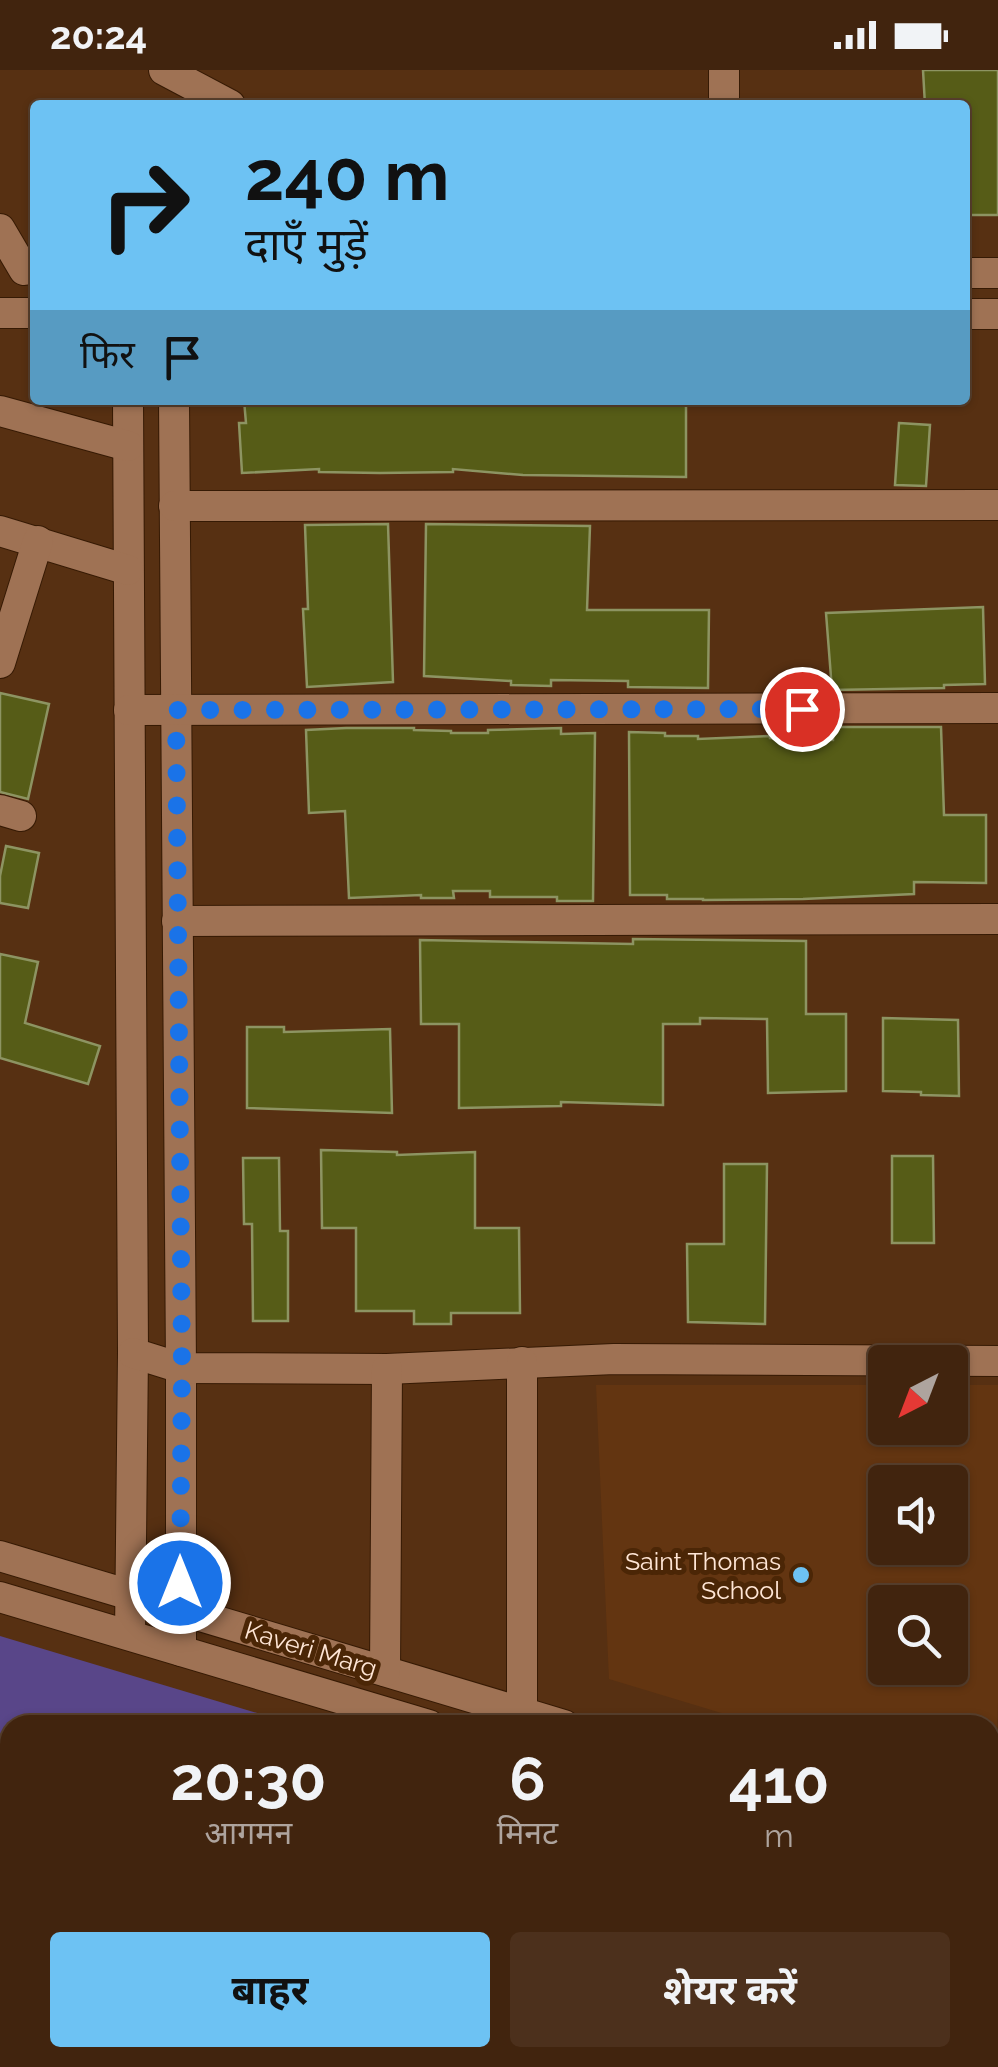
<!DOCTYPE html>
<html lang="hi">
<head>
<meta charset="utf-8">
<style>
  :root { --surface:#41240e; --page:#4c301c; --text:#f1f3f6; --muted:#aea49e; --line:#5a412e; --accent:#6dc2f3 }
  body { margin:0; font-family:Raleway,"Noto Sans Devanagari",sans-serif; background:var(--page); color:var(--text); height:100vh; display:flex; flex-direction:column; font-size:38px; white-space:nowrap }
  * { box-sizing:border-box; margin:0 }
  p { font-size:32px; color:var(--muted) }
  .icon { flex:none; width:55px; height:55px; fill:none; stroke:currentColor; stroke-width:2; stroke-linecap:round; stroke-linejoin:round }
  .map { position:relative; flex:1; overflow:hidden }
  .details { position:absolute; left:0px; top:1645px; width:1000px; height:352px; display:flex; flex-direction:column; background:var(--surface); border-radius:30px 30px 0 0; box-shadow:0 2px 8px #0004,0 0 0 2px var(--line) }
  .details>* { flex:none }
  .banner { position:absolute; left:30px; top:30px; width:940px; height:305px; border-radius:10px; box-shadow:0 2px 8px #0004,0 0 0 2px var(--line); background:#6dc2f3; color:#111; overflow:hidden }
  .needle { width:65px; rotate:222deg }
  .tools { position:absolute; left:868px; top:1275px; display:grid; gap:20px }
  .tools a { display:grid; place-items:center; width:100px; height:100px; border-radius:10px; background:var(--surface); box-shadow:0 2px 8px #0004,0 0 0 2px var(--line); font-size:50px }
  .pin { position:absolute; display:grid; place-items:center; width:85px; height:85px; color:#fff; margin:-42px; border:5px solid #fff; border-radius:50%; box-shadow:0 2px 10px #0007 }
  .me { position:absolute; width:110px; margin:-55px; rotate:0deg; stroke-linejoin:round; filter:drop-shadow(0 0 8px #0008) }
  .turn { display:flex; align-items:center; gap:35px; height:210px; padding:0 50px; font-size:45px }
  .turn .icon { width:130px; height:130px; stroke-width:2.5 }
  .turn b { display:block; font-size:70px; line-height:85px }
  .then { display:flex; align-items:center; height:95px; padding:0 50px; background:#0003; gap:20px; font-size:38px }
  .eta { display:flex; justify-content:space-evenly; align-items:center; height:170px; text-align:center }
  .eta b { font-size:60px; font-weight:700; line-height:70px }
  .action { display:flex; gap:20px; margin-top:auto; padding:20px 50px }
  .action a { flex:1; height:115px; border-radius:10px; background:var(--accent); color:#111; font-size:40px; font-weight:700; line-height:115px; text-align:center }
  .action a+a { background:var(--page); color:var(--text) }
  .status { display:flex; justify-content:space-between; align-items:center; height:70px; padding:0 50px; background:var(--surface); direction:ltr }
  .status svg { height:28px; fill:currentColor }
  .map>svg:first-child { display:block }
  .built { fill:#633511; fill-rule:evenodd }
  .green { fill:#594689 }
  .water { fill:#062434; stroke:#515e65; stroke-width:2.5 }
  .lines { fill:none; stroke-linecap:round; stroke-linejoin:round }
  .stream { stroke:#515e65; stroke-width:8 }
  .building { fill:#565c17; stroke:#8d9462; stroke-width:2.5 }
  .minor-casing { stroke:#361a04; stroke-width:32 }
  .highway-casing { stroke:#361a04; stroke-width:32 }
  .minor { stroke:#9f7254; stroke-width:30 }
  .highway { stroke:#1da88d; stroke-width:30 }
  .route { stroke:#1a73e8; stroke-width:18; stroke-dasharray:0 32.4 }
  .poi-dot { fill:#6dc2f3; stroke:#4b2606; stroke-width:4 }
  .labels { text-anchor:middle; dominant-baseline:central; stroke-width:10; stroke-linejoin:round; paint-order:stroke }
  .poi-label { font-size:25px; fill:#ffe6d6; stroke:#4b2606; text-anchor:end }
  .street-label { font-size:25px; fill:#ffe6d6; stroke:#4b2606 }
</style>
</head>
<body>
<div class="status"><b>20:24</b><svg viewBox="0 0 49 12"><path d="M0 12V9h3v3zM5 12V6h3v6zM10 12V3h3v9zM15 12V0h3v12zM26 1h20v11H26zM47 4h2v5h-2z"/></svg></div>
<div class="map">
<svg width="998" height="1997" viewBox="0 0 998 1997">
  <rect width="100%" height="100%" fill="#573012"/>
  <path class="built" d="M596 1315H885V1358H950V1315H998V1633L995 1726 990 1724V1655H761L609 1609ZM885 1412H950V1478H885ZM885 1532H950V1598H885Z"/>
  <polygon class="green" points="0,1566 297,1655 10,1655 10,1692 0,1689"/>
  <polygon class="water" points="0,1835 10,1838 10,1988 516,1988 548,1997 0,1997"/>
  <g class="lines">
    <g class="stream">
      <polyline points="0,1728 10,1731"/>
      <polyline points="862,1988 894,1997"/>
    </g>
  </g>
  <g class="building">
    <polygon points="923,0 998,0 998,145 965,145 965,35 925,35"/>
    <polygon points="244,330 686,330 686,407 523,405 453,399 453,402 380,403 319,402 319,399 242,403 239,353 246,353"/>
    <polygon points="899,353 930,355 926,416 895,415"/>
    <polygon points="388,454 393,612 307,617 303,539 308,539 305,455"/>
    <polygon points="426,454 590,456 587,540 709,540 708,618 628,617 628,611 551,610 551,616 511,615 511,611 424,606"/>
    <polygon points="983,537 985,614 944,615 944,618 832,620 826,543"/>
    <polygon points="0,623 49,634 28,729 0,722"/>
    <polygon points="834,657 941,657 944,745 986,745 986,813 914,812 914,824 803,829 703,830 703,829 667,829 667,825 630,825 629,662 665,663 665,666 698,666 698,669 770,666 770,668 833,670"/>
    <polygon points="346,658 414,658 414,660 451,661 451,663 488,663 488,660 561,658 561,664 595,663 593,831 557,831 557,827 490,827 490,821 453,821 454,828 421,828 421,825 349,828 345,741 309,743 306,660"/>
    <polygon points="6,776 39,783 28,838 0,833 0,806"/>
    <polygon points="633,869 806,871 806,944 846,944 846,1021 768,1023 767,949 700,948 700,954 663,954 663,1035 561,1032 561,1036 459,1038 459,954 421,954 420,870 633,874"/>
    <polygon points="0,884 38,892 25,953 100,976 88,1014 0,988"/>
    <polygon points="883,948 958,950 959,1026 921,1025 921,1022 883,1021"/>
    <polygon points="247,957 284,957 284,962 390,959 392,1043 247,1038"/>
    <polygon points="321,1080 397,1082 397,1085 475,1082 475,1158 519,1158 520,1243 451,1243 451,1254 414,1254 414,1241 356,1241 356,1158 322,1158"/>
    <polygon points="892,1086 933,1086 934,1173 892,1173"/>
    <polygon points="243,1088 279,1088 280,1161 288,1161 288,1251 253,1251 252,1154 244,1154"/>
    <polygon points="724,1094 767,1094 765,1254 688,1252 687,1174 724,1174"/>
  </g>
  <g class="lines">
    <defs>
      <g id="minor">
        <polyline points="164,0 230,35"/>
        <polyline points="724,35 724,0"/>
        <polyline points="0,159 24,200"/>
        <polyline points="965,203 998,203"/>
        <polyline points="0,243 35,243"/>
        <polyline points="965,244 998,244"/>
        <polyline points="128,330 133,1283 130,1565"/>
        <polyline points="174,330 181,1298 181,1581"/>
        <polyline points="0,341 128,376"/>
        <polyline points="174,436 998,435"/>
        <polyline points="0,461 128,500"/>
        <polyline points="0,593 38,471"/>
        <polyline points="129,640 998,638"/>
        <polyline points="0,740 21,746"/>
        <polyline points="177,851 998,849"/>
        <polyline points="133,1283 181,1298 387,1299 614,1289 998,1291"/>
        <polyline points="0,1486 564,1655"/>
        <polyline points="0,1527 429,1655"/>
        <polyline points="385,1601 387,1299"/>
        <polyline points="522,1642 522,1292"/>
        <polyline points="990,1781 998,1783"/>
        <polyline points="0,1816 10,1819"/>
        <polyline points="990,1821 998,1823"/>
        <polyline points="574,1988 606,1997"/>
        <polyline points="990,1997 998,1950"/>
      </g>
      <polyline id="highway" points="16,1988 49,1997"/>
    </defs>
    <use href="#minor" class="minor-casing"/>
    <use href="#highway" class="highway-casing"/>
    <use href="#minor" class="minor"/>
    <use href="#highway" class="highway"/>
  </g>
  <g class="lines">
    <polyline class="route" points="180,1513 182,1298 176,640 802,639"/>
  </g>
  <circle class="poi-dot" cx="801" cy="1505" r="10"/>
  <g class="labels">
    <g class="poi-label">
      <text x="781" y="1491">Saint Thomas<tspan x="781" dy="29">School</tspan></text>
    </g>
    <g class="street-label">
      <text transform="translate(311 1579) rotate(17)">Kaveri Marg</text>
    </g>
  </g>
</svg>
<div class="tools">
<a><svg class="needle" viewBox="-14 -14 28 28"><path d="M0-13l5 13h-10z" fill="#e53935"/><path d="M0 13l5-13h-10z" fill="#aea49e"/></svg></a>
<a><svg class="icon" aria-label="sound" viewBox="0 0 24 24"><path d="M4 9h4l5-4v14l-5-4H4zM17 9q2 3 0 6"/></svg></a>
<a><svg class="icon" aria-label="search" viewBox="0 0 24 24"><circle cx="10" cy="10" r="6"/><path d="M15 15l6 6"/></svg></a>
</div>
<div class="pin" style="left:802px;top:639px;background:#d93025"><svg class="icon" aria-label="arrive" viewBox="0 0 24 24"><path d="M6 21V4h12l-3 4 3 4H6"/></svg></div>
<svg class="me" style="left:180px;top:1513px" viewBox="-20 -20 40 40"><circle r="17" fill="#1a73e8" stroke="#fff" stroke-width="3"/><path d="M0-11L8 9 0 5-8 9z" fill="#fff"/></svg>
<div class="banner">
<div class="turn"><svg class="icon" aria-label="right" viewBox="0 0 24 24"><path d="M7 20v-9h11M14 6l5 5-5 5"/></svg><div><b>240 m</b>दाएँ मुड़ें</div></div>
<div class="then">फिर<svg class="icon" aria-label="arrive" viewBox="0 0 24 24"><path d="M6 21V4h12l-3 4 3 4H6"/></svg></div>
</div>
<section class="details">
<div class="eta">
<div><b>20:30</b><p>आगमन</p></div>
<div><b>6</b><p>मिनट</p></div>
<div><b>410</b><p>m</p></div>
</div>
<div class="action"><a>बाहर</a><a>शेयर करें</a></div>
</section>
</div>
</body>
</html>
